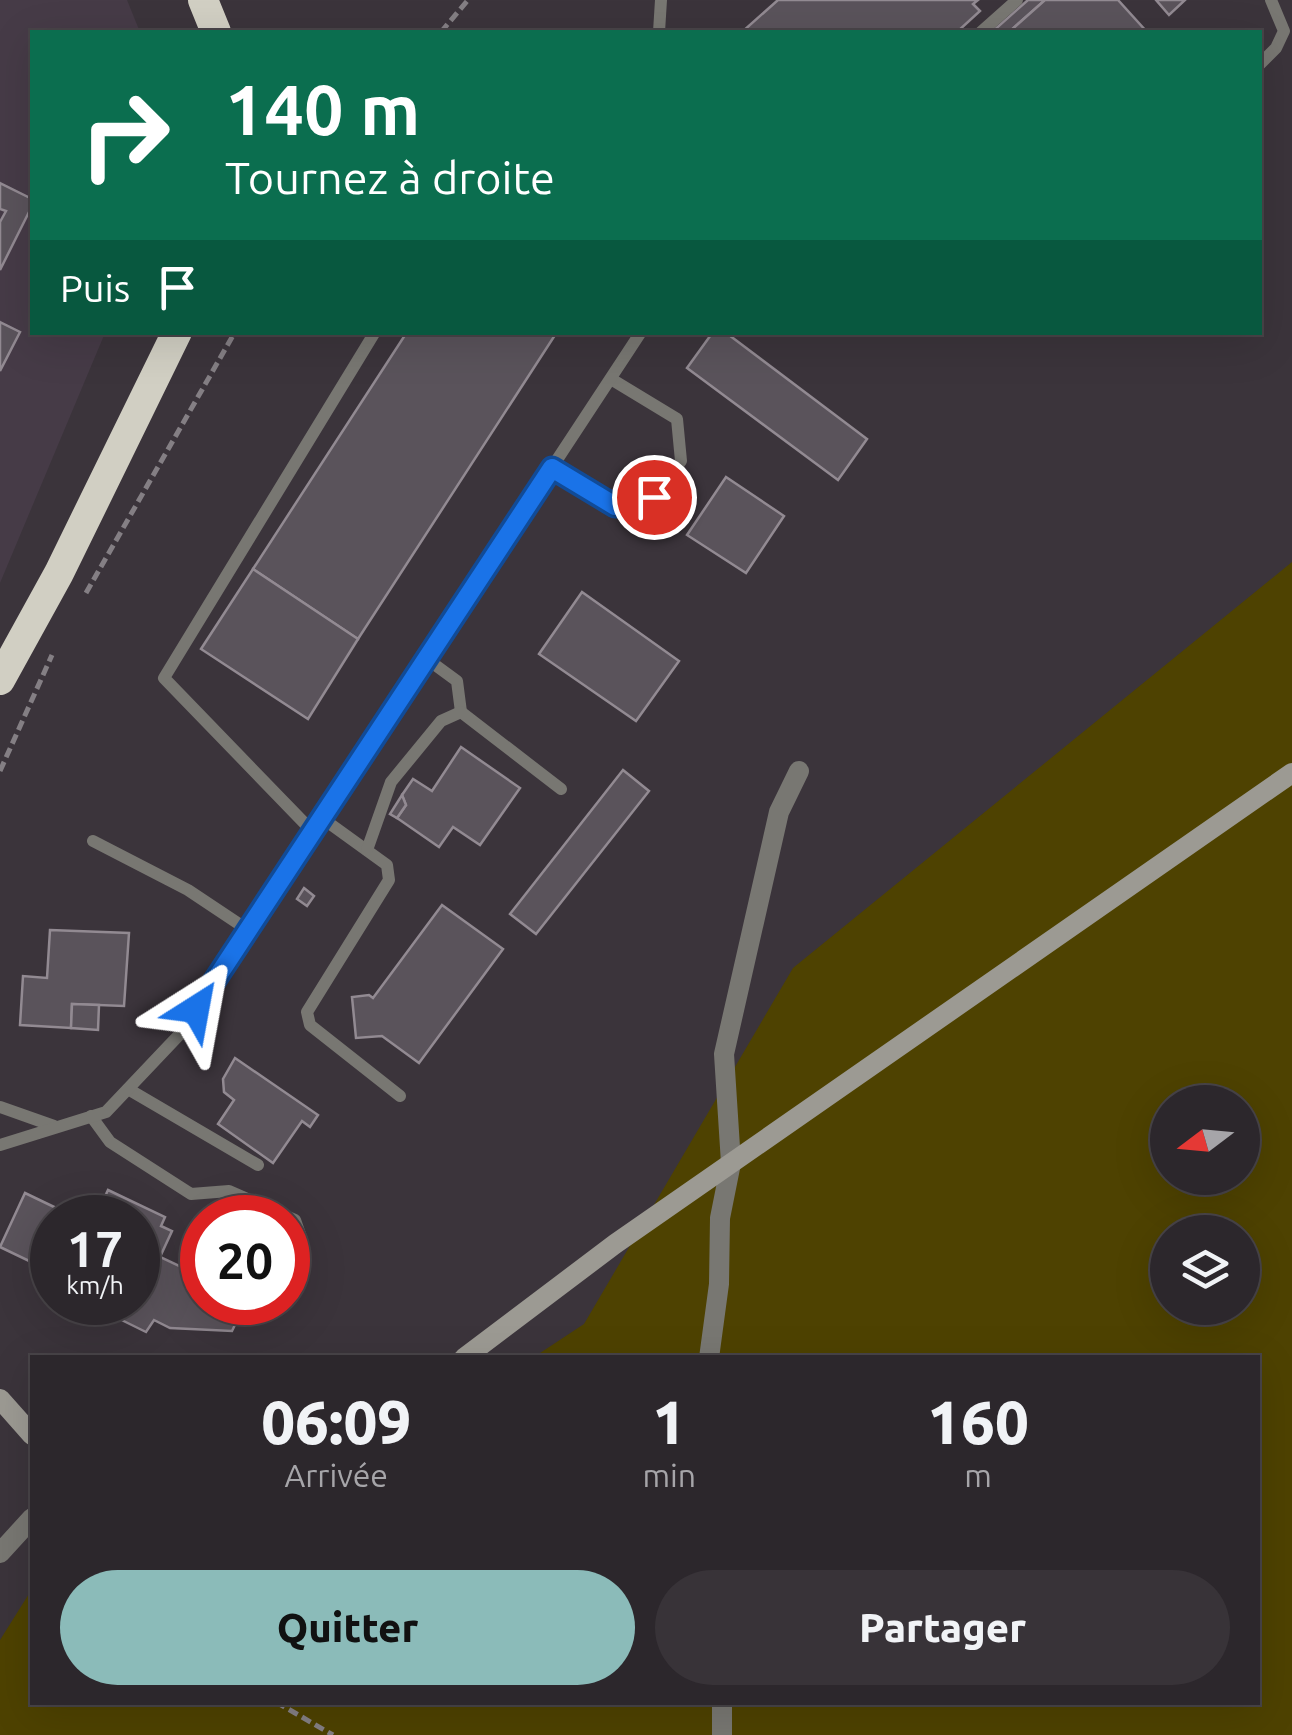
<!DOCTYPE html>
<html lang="fr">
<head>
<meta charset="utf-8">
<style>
  :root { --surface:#2c272c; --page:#383338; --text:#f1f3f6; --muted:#a6a5a9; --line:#484448; --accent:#8bbbb9 }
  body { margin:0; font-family:Ubuntu,sans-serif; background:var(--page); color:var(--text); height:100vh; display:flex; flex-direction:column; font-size:38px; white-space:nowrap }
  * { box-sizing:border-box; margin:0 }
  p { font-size:32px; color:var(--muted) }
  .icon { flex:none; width:55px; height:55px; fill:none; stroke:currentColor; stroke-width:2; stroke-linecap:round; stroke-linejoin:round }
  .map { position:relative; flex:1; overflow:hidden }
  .side { position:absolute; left:30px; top:1355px; width:1230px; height:350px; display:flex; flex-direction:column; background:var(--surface); border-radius:0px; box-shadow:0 10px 40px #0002,0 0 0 2px var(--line) }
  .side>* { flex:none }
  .banner { position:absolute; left:30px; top:30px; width:1232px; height:305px; border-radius:0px; box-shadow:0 10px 40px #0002,0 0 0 2px var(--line); background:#0b6e4f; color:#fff; overflow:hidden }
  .needle { width:65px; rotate:254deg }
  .controls { position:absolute; left:1150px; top:1085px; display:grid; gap:20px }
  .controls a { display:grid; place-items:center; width:110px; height:110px; border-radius:50%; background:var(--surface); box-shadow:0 10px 40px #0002,0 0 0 2px var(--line); font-size:50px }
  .speed { position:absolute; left:30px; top:1195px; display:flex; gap:20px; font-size:50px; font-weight:700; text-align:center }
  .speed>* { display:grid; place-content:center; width:130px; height:130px; border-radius:50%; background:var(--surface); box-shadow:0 10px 40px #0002,0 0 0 2px var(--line); line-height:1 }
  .speed small { font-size:25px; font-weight:400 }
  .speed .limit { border:15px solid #d22; background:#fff; color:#111 }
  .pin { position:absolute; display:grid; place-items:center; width:85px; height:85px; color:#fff; margin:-42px; border:5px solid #fff; border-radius:50%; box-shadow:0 2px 10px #0007 }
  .me { position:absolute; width:110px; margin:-55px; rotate:34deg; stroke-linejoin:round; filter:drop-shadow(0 0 8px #0008) }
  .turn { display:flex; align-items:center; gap:35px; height:210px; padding:0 30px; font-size:45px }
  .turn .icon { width:130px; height:130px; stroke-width:2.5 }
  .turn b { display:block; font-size:70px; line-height:85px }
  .then { display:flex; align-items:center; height:95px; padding:0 30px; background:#0003; gap:20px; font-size:38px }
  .eta { display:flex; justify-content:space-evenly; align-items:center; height:170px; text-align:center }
  .eta b { font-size:60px; font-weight:800; line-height:70px }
  .button { display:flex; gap:20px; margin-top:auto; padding:20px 30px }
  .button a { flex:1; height:115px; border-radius:60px; background:var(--accent); color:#111; font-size:40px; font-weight:800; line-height:115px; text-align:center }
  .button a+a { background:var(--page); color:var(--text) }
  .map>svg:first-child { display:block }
  .built { fill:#463b47 }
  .green { fill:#4e4201; fill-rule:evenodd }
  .building { fill:#5a535b; stroke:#928a92; stroke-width:2.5 }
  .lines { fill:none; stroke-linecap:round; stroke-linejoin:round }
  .path { stroke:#847f84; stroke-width:5; stroke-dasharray:10 5; stroke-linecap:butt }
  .lane { stroke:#787772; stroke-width:12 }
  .street { stroke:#787772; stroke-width:20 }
  .secondary { stroke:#9c9a93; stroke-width:20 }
  .highway { stroke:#d1cfc3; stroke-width:30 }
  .route-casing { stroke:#114b97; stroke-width:25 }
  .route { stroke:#1a73e8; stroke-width:18 }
</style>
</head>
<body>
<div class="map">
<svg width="1292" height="1735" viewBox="0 0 1292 1735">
  <rect width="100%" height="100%" fill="#3b343b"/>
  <polygon class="built" points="0,0 127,0 140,32 32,32 32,332 105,333 0,583"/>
  <path class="green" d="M1292 562V1735H0V1640L32 1589V1702H1258V1358L534 1357 584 1324 793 968ZM1168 1102H1242V1178H1168ZM1168 1232H1242V1308H1168Z"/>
  <g class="building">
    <polygon points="778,0 978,0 973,4 980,11 957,32 742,32"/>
    <polygon points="1028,0 1045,0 1009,32 992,32"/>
    <polygon points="1045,0 1118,0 1147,32 1009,32"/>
    <polygon points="1156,0 1185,0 1169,15"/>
    <polygon points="0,183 32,199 32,206 0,270 0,222 6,211 0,209"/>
    <polygon points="0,322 20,332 0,371"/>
    <polygon points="407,332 557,332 358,639 253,569"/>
    <polygon points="713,332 725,332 867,439 838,480 687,368"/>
    <polygon points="726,477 784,516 746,573 687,535"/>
    <polygon points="253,569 358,639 308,719 201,649"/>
    <polygon points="582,592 679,661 636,721 539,654"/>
    <polygon points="461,747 520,788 480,845 453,827 439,847 397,818 406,805 402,795 413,779 432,791"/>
    <polygon points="623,770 649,791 536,934 510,914"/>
    <polygon points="402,795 406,805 397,818 390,814"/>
    <polygon points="304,888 314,896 307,906 297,899"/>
    <polygon points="442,905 503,949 419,1063 382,1036 356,1038 352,997 369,995 373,998"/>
    <polygon points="50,930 129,933 124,1006 72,1004 71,1028 20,1025 23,976 47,978"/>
    <polygon points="72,1004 99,1005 98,1030 71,1028"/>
    <polygon points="235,1058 318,1115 310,1127 302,1121 273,1163 218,1124 234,1100 224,1092 223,1079"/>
    <polygon points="108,1190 165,1217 161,1226 172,1231 160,1257 194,1273 202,1256 202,1302 246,1302 232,1331 170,1328 154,1320 146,1332 85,1302 138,1302 138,1218 95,1218"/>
    <polygon points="25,1193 77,1218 52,1218 52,1272 0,1247"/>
    <polygon points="227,1205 254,1218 221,1218"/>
  </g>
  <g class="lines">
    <g class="path">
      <polyline points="441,32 468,0"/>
      <polyline points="86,593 235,332"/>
      <polyline points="0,771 52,655"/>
      <polyline points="276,1702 333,1735"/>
    </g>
    <g class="lane">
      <polyline points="659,32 661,0"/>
      <polyline points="981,32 1017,0"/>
      <polyline points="1260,64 1276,48 1284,31 1271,0"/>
      <polyline points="552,468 615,506 654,497 681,461 677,419 611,379"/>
      <polyline points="427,659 457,681 461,712"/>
      <polyline points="322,818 387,865 389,880 307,1012 310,1025 400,1096"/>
      <polyline points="313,832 164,678 375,332"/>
      <polyline points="93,841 188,890 248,930"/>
      <polyline points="367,850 391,782 441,721 461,712 561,789"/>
      <polyline points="128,1089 258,1165"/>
      <polyline points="0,1107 54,1126"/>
      <polyline points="91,1116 110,1142 191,1194 229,1191 295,1220 302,1240 288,1271"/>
      <polyline points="0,1145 106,1112 179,1035 641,332"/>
    </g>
    <g class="street">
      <polyline points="709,1358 719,1284 720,1218 731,1163 724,1054 779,812 799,771"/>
      <polyline points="0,1553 32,1518"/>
      <polyline points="722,1735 722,1702"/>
    </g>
    <g class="secondary">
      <polyline points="464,1358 615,1244 1292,773"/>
      <polyline points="0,1399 32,1435"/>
    </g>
    <g class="highway">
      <polyline points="203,0 216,32"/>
      <polyline points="0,680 59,573 177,332"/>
    </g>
  </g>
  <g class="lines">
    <defs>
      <polyline id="route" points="196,1009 552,468 615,506 654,497"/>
    </defs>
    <use href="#route" class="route-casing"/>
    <use href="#route" class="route"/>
  </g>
</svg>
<div class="controls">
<a><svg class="needle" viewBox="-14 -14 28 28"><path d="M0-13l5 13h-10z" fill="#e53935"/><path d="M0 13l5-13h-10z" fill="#a6a5a9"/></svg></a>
<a><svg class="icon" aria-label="layers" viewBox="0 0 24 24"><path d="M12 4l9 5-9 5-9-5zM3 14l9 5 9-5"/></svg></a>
</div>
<div class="speed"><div>17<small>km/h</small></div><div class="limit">20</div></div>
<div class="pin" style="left:654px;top:497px;background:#d93025"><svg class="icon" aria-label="arrive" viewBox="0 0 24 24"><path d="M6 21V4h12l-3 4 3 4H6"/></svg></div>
<svg class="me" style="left:196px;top:1009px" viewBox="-20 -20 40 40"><path d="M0-17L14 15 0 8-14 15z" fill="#1a73e8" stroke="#fff" stroke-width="4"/></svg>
<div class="banner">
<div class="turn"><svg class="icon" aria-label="right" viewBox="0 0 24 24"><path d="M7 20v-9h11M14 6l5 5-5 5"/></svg><div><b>140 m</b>Tournez à droite</div></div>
<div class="then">Puis<svg class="icon" aria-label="arrive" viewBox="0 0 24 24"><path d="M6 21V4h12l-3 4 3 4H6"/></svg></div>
</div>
<section class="side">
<div class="eta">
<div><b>06:09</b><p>Arrivée</p></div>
<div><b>1</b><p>min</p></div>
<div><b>160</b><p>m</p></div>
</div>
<div class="button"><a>Quitter</a><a>Partager</a></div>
</section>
</div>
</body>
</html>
